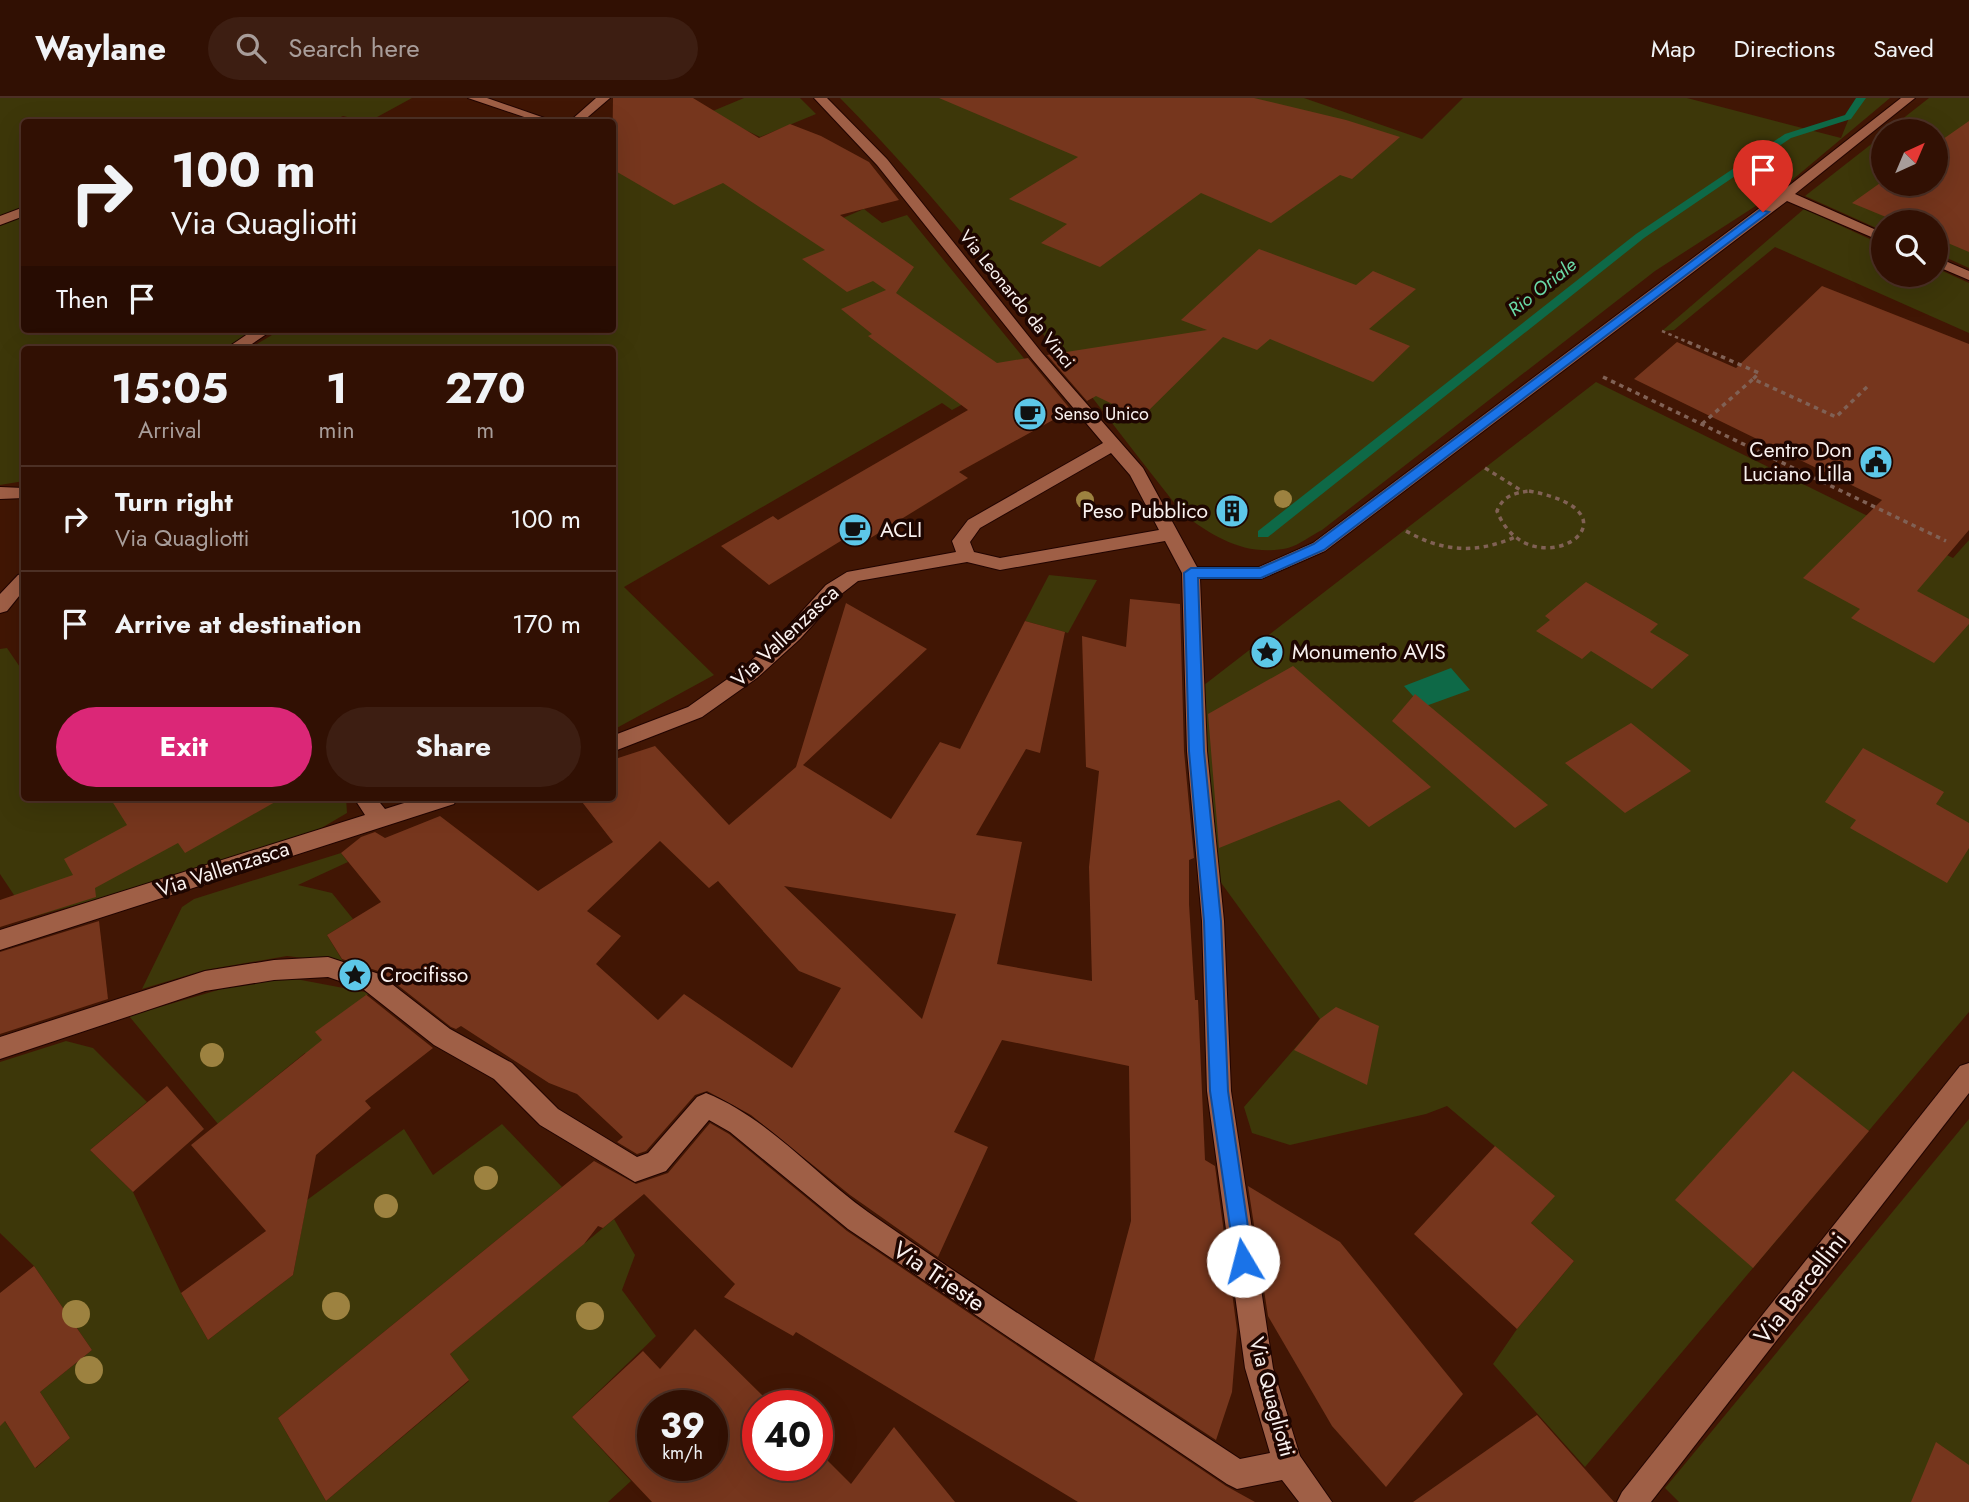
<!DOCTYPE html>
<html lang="en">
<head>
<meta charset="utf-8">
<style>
  :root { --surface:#311003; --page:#3d1e12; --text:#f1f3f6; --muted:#a89d9a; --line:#4c3025; --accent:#db2777 }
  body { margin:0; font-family:Jost,sans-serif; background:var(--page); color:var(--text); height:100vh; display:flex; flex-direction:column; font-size:26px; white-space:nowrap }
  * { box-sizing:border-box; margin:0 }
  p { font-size:23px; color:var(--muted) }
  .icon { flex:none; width:38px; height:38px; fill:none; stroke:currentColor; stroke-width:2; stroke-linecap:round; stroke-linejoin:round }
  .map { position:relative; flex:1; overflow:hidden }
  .sheet { position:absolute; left:21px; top:248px; width:595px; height:455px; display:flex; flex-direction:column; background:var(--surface); border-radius:7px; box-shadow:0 7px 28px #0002,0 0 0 2px var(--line) }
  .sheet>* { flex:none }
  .guide { position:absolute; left:21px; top:21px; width:595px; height:214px; border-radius:7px; box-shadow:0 7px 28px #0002,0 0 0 2px var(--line); background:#311003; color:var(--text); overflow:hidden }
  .needle { width:46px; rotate:44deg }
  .controls { position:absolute; left:1871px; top:21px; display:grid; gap:14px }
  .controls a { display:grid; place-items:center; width:77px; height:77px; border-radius:50%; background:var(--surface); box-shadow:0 7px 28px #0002,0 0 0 2px var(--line); font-size:35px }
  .speed { position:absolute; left:637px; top:1292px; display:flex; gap:14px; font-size:35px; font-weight:700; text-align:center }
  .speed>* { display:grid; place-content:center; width:91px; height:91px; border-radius:50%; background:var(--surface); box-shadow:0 7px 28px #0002,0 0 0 2px var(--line); line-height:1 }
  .speed small { font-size:18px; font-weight:400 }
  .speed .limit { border:10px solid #d22; background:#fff; color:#111 }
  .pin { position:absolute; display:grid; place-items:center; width:60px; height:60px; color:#fff; margin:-72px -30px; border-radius:50% 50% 50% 0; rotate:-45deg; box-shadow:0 0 7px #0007 }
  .pin .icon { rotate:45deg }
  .me { position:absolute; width:77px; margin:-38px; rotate:352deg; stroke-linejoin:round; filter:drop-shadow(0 0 5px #0008) }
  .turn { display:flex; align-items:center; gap:24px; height:147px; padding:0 35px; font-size:32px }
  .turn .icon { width:91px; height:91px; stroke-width:2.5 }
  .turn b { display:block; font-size:49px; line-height:60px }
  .then { display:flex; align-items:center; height:66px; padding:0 35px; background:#0003; gap:14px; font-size:26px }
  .eta { display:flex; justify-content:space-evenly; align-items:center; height:119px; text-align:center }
  .eta b { font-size:42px; font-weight:700; line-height:49px }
  .button { display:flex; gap:14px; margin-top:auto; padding:14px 35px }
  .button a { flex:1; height:80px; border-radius:42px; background:var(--accent); color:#fff; font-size:28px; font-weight:700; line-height:80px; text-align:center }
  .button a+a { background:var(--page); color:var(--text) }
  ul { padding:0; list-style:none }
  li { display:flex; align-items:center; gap:21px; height:105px; padding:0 35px; border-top:2px solid var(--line) }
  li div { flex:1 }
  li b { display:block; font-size:26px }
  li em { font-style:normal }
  header { display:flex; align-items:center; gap:42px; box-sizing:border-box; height:98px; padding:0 35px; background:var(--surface); border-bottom:2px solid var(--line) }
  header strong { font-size:33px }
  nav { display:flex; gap:38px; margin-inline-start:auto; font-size:24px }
  .search { width:490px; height:63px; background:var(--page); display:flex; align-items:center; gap:18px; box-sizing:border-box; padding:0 24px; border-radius:38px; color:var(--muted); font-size:26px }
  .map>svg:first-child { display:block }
  .green { fill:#3d3709 }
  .water { fill:#0e6947 }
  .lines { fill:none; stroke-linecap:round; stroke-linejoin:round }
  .stream { fill:#0e6947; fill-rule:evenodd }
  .building { fill:#76361d; fill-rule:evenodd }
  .minor-casing { stroke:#210400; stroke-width:2 }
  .path-far1 { stroke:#806155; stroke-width:2.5; stroke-dasharray:3.5 3.5; stroke-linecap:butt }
  .path { stroke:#806155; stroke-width:3.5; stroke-dasharray:4.5 4.5; stroke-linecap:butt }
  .minor { fill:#9f5f46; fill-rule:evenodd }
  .tree { fill:#9d8240 }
  .route { fill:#1a73e8; stroke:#114b97; stroke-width:2 }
  .labels { text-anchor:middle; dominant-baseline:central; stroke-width:7; stroke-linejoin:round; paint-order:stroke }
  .far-street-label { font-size:18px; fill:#f9f1ef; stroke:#1e0601 }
  .far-poi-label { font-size:18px; fill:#f9f1ef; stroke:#1e0601; text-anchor:start }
  .far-water-label { font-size:19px; font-style:italic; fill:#6ad9a6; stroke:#1e0601 }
  .poi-label { font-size:21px; fill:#f9f1ef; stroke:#1e0601; text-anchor:start }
  .street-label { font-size:21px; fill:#f9f1ef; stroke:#1e0601 }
  .near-street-label { font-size:24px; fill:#f9f1ef; stroke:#1e0601 }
</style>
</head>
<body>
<header>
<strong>Waylane</strong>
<div class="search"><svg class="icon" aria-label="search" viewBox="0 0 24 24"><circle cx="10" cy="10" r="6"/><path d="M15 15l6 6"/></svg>Search here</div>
<nav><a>Map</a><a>Directions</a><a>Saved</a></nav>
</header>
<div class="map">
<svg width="1969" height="1404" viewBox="0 0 1969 1404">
  <rect width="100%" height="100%" fill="#411604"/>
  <g class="green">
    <polygon points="0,0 412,0 368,24 343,18 330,24 24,24 24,231 256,231 222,252 24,252 24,383 0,387"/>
    <polygon points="744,0 800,0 816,16 760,39 737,28 810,134 864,111 882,125 907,117 1031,269 952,312 942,305 624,489 714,577 613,632 612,252 247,252 282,231 612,231 613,63 684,25"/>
    <path d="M840 0H1304L1422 41 1463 0H1687L1841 40 1857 0H1890L1779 93 1655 173 1322 432C1312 437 1299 447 1288 450 1247 459 1215 440 1183 416 1071 275 967 128 840 0Z"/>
    <polygon points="1929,0 1969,0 1969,170 1936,155 1936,124 1883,124 1883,133 1805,98 1883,37 1883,86 1936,86 1936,33 1887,33"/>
    <polygon points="1804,111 1883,147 1883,177 1936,177 1936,170 1969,185 1969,235 1775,149 1674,232 1662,233"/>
    <polygon points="1596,284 1953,460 1969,442 1969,914 1585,1369 1493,1266 1517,1231 1574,1163 1531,1125 1554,1098 1447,1008 1426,1016 1290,1047 1252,1035 1244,1009 1320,921 1214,775 1205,605 1195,594"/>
    <polygon points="1049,477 1097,482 1068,535 1025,523"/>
    <polygon points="7,550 24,575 24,700 346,700 347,715 318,732 152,786 14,824 14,797 0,776 0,551"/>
    <polygon points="341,755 348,764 298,787 332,795 353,821 327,837 344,865 287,858 205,872 142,891 182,809 194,801"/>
    <polygon points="280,878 370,895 316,934 351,978 305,955 218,1026 129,918 242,885"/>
    <polygon points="66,943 93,950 147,1004 90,1052 133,1094 181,1195 208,1242 293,1177 307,1102 404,1031 433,1077 502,1026 562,1089 278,1320 326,1403 469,1283 450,1256 614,1121 635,1157 622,1192 656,1238 572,1319 631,1383 608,1404 0,1404 0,1316 36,1370 70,1340 40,1294 92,1252 34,1168 0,1135 0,964"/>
    <polygon points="1969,1021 1969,1404 1679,1404 1665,1390"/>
  </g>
  <polygon class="water" points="1451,570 1470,592 1423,609 1404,588"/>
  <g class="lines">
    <polygon class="stream" points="1856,0 1866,0 1851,21 1791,40 1644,140 1268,439 1258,439 1258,433 1636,136 1785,36 1845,17"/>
  </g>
  <g class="building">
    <polygon points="613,0 693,0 759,40 790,26 821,38 869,64 899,102 840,117 914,169 896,195 997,265 1028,260 1071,312 959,374 968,380 864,444 870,425 769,487 721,448 773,418 778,422 968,312 868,238 872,236 841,211 886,192 873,183 847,194 802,161 825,152 723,85 674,107 612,71"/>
    <polygon points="939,0 1254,0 1346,22 1400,39 1352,81 1340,77 1271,125 1201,95 1100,169 1041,145 1067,126 1009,101 1078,59"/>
    <polygon points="1969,23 1969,154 1936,140 1936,124 1898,124 1852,105 1883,83 1883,86 1936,86 1936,46"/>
    <polygon points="1259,151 1356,187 1373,173 1416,191 1369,231 1410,248 1373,284 1270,241 1257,252 1223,239 1141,320 1096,298 1087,303 1047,257 1207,232 1181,222"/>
    <polygon points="1822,188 1969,246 1969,432 1917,493 1969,521 1969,526 1934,565 1851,520 1860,511 1803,480 1882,402 1634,281 1677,244 1736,270"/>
    <polygon points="1586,484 1658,526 1650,534 1689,557 1652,591 1591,553 1582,561 1536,533 1550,522 1545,518"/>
    <path d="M1130 501 1180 506 1184 653 1194 760 1189 762V806L1195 902H1198L1205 1062 1215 1068 1237 1232 1232 1294 1216 1342 1094 1262 1131 1123 1129 968 1002 942 954 1034 988 1049 938 1159 850 1097 751 1017 707 993 695 997 646 1053 637 1056 617 1044 623 1039 577 996 549 985 461 928 456 931 451 929 381 874 342 861 327 837 381 804 341 755 361 739 375 734 385 740 440 718 538 793 613 744 579 700H612V662L655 648 729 727 796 669 846 505 927 551 803 667 891 721 940 644 960 651 1025 523 1065 534 1040 655 1026 651 976 737 1022 744 997 866 1092 883 1089 769 1099 673 1086 669 1082 538 1126 549ZM660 743 709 790 718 783 799 873 841 890 792 970 684 896 658 922 596 866 621 838 587 813ZM784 788 956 816 922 921Z"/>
    <polygon points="1293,568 1431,689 1369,729 1339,702 1219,750 1208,616"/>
    <polygon points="1415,596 1548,707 1515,730 1392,623"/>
    <polygon points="1631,625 1691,673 1625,715 1565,665"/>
    <polygon points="1863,650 1944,694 1936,706 1969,725 1969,750 1947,785 1850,730 1856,722 1825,704"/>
    <polygon points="110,700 282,700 185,755 178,745 95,790 96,799 0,829 0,802 73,777 64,761 127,727"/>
    <polygon points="99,823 108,901 0,936 0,854"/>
    <polygon points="364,895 433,950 365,1003 371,1010 316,1057 293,1177 208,1242 181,1195 266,1133 191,1047 322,942 315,934 366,897"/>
    <polygon points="1336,909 1379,928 1367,987 1294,952 1320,921"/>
    <polygon points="1793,973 1869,1033 1753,1170 1675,1102"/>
    <polygon points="167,988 204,1031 133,1094 90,1052"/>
    <polygon points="710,1025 729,1036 847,1133 1226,1388 1255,1404 1078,1404 796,1234 793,1238 724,1199 735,1186 644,1096 603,1130 598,1128 584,1146 450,1256 469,1282 326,1403 278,1320 594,1063 636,1086 668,1075"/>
    <polygon points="1495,1048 1555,1098 1531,1125 1574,1163 1517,1231 1414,1136"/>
    <polygon points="1248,1088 1340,1144 1463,1296 1386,1389 1332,1328 1268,1218"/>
    <polygon points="34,1168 92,1252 40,1294 70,1340 35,1370 5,1323 0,1328 0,1195"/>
    <path d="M695 1231 772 1307H758V1367H817V1352L851 1386 894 1329 955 1404H652L572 1319 643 1253 660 1271ZM653 1307H712V1367H653Z"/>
    <polygon points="1537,1317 1614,1404 1413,1404"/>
    <polygon points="1936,1344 1969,1367 1969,1404 1911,1404"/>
  </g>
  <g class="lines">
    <defs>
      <g id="minor">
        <polygon points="468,0 487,0 556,24 539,24"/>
        <polygon points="596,0 610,0 582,24 569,24"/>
        <path d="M814 0H827L887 61 1042 255 1143 370 1197 469H1259L1313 445 1781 94 1901 0H1915L1795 96 1883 135V144L1787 103 1325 453 1261 481H1200L1207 653 1224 823 1231 993 1273 1270 1300 1358 1332 1404H1299L1282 1382 1237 1391 1227 1386 848 1131 730 1034 709 1022 666 1073 635 1084 540 1027 494 981 434 947 363 891 328 879 274 882 205 893 0 961V939L205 873 274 862 328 859 379 876 450 931 512 965 558 1011 637 1059 648 1055 697 999 706 995C768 1020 814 1076 868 1114 990 1199 1116 1279 1240 1361L1270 1355 1245 1270 1207 993 1202 823 1187 653 1182 475 1165 443 1000 472 967 464 858 483 840 497 800 541 757 580 702 619 612 654V638L688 609 743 570 786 531 826 487 847 474 956 454 952 443 968 422 1103 345 1032 261 877 67ZM1111 355 1130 377 1159 432 1000 460 974 454 970 444 980 430Z"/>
        <polygon points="24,109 24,118 0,127 0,118"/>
        <polygon points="1936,159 1969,173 1969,182 1936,168"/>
        <polygon points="255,231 274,231 243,252 224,252"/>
        <polygon points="0,389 24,390 24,400 0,401"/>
        <polygon points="24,475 24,492 7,513 0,515 0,496 18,477"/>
        <polygon points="354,700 376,700 385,711 420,700 457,700 454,706 0,852 0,832 365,717"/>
        <polygon points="1969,965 1969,995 1651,1404 1617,1404 1622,1394 1960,968"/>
      </g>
    </defs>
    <use href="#minor" class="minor-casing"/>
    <polyline class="path-far1" points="1662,233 1692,246"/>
    <g class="path">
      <polyline points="1688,244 1759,275 1753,281"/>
      <polyline points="1603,279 1946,443"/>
      <polyline points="1702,326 1753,281 1836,319 1869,287"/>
      <polyline points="1485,370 1522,393"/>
      <path d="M1529 393C1654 416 1530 496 1497 413 1503 398 1514 395 1529 393Z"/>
      <path d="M1406 433C1443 454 1476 456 1515 439"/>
    </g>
    <use href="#minor" class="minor"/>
  </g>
  <g class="tree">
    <circle cx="1283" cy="401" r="9"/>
    <circle cx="1085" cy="402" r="9"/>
    <circle cx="212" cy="957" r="12"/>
    <circle cx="486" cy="1080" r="12"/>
    <circle cx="386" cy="1108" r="12"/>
    <circle cx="336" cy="1208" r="14"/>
    <circle cx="76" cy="1216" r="14"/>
    <circle cx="590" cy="1218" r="14"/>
    <circle cx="89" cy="1272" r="14"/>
  </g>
  <polygon class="route" points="1760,112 1769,114 1324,452 1261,480 1198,480 1204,653 1221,823 1228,993 1253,1163 1250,1170 1243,1173 1236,1170 1210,993 1204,823 1189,653 1184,475 1191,470 1260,470 1314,446"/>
  <defs>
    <symbol id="cafe-disc" viewBox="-11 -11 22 22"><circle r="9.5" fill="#5dc7e8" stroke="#1e0601"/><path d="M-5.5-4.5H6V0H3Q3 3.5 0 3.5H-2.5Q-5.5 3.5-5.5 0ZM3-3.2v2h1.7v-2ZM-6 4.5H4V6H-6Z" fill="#111"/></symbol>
    <symbol id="civic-disc" viewBox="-11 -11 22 22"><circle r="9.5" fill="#5dc7e8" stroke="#1e0601"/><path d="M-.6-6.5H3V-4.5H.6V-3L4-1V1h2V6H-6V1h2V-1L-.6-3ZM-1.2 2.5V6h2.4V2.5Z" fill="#111"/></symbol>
    <symbol id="building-disc" viewBox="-11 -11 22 22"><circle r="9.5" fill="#5dc7e8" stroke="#1e0601"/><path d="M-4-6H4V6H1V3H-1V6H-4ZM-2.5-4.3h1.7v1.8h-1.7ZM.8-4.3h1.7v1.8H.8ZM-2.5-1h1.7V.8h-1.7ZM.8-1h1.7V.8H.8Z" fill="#111"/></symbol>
    <symbol id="sight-disc" viewBox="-11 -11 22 22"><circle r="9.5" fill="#5dc7e8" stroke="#1e0601"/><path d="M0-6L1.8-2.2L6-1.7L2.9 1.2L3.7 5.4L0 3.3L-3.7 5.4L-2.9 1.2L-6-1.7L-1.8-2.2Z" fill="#111"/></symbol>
  </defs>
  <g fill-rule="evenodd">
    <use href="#cafe-disc" x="1011" y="297" width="38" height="38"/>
    <use href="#civic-disc" x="1857" y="345" width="38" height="38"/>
    <use href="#building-disc" x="1213" y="394" width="38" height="38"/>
    <use href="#cafe-disc" x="836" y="413" width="38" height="38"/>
    <use href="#sight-disc" x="1248" y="535" width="38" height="38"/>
    <use href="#sight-disc" x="336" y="858" width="38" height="38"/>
  </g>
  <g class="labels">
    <g class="far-street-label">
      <text transform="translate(1017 201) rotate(51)">Via Leonardo da Vinci</text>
    </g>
    <g class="far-poi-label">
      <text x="1054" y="316">Senso Unico</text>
    </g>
    <g class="far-water-label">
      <text transform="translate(1542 189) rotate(-38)">Rio Oriale</text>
    </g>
    <g class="poi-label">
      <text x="1852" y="352" text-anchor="end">Centro Don<tspan x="1852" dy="24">Luciano Lilla</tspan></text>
      <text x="1208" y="413" text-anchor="end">Peso Pubblico</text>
      <text x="880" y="432">ACLI</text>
      <text x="1292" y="554">Monumento AVIS</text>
      <text x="380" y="877">Crocifisso</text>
    </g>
    <g class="street-label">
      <text transform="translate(785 538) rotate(-43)">Via Vallenzasca</text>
      <text transform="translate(223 771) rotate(-18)">Via Vallenzasca</text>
      <text transform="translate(1272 1299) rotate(75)">Via Quagliotti</text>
    </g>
    <g class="near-street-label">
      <text transform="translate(939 1178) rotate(34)">Via Trieste</text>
      <text transform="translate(1800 1190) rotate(-52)">Via Barcellini</text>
    </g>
  </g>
</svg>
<div class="controls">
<a><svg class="needle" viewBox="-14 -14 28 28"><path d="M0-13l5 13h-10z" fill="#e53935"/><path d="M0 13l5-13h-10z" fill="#a89d9a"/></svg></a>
<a><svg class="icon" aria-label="search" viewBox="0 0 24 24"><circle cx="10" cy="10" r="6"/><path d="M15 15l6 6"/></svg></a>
</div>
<div class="speed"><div>39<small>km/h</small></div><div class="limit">40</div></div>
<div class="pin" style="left:1763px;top:114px;background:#d93025"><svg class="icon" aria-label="arrive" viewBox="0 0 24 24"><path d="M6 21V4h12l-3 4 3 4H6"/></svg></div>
<svg class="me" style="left:1243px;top:1163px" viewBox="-20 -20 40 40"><circle r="19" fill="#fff"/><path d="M0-13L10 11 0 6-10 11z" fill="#1a73e8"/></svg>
<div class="guide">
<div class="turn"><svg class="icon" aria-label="right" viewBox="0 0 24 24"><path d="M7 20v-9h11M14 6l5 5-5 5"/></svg><div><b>100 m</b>Via Quagliotti</div></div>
<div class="then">Then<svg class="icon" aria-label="arrive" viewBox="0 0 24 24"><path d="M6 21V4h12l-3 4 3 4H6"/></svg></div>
</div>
<section class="sheet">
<div class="eta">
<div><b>15:05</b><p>Arrival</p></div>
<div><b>1</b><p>min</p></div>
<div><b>270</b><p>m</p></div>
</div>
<ul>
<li><svg class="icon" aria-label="right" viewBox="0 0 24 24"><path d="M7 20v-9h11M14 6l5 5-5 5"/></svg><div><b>Turn right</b><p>Via Quagliotti</p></div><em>100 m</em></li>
<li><svg class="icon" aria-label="arrive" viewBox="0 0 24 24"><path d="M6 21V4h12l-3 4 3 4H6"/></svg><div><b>Arrive at destination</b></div><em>170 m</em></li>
</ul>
<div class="button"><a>Exit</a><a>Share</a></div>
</section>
</div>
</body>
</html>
